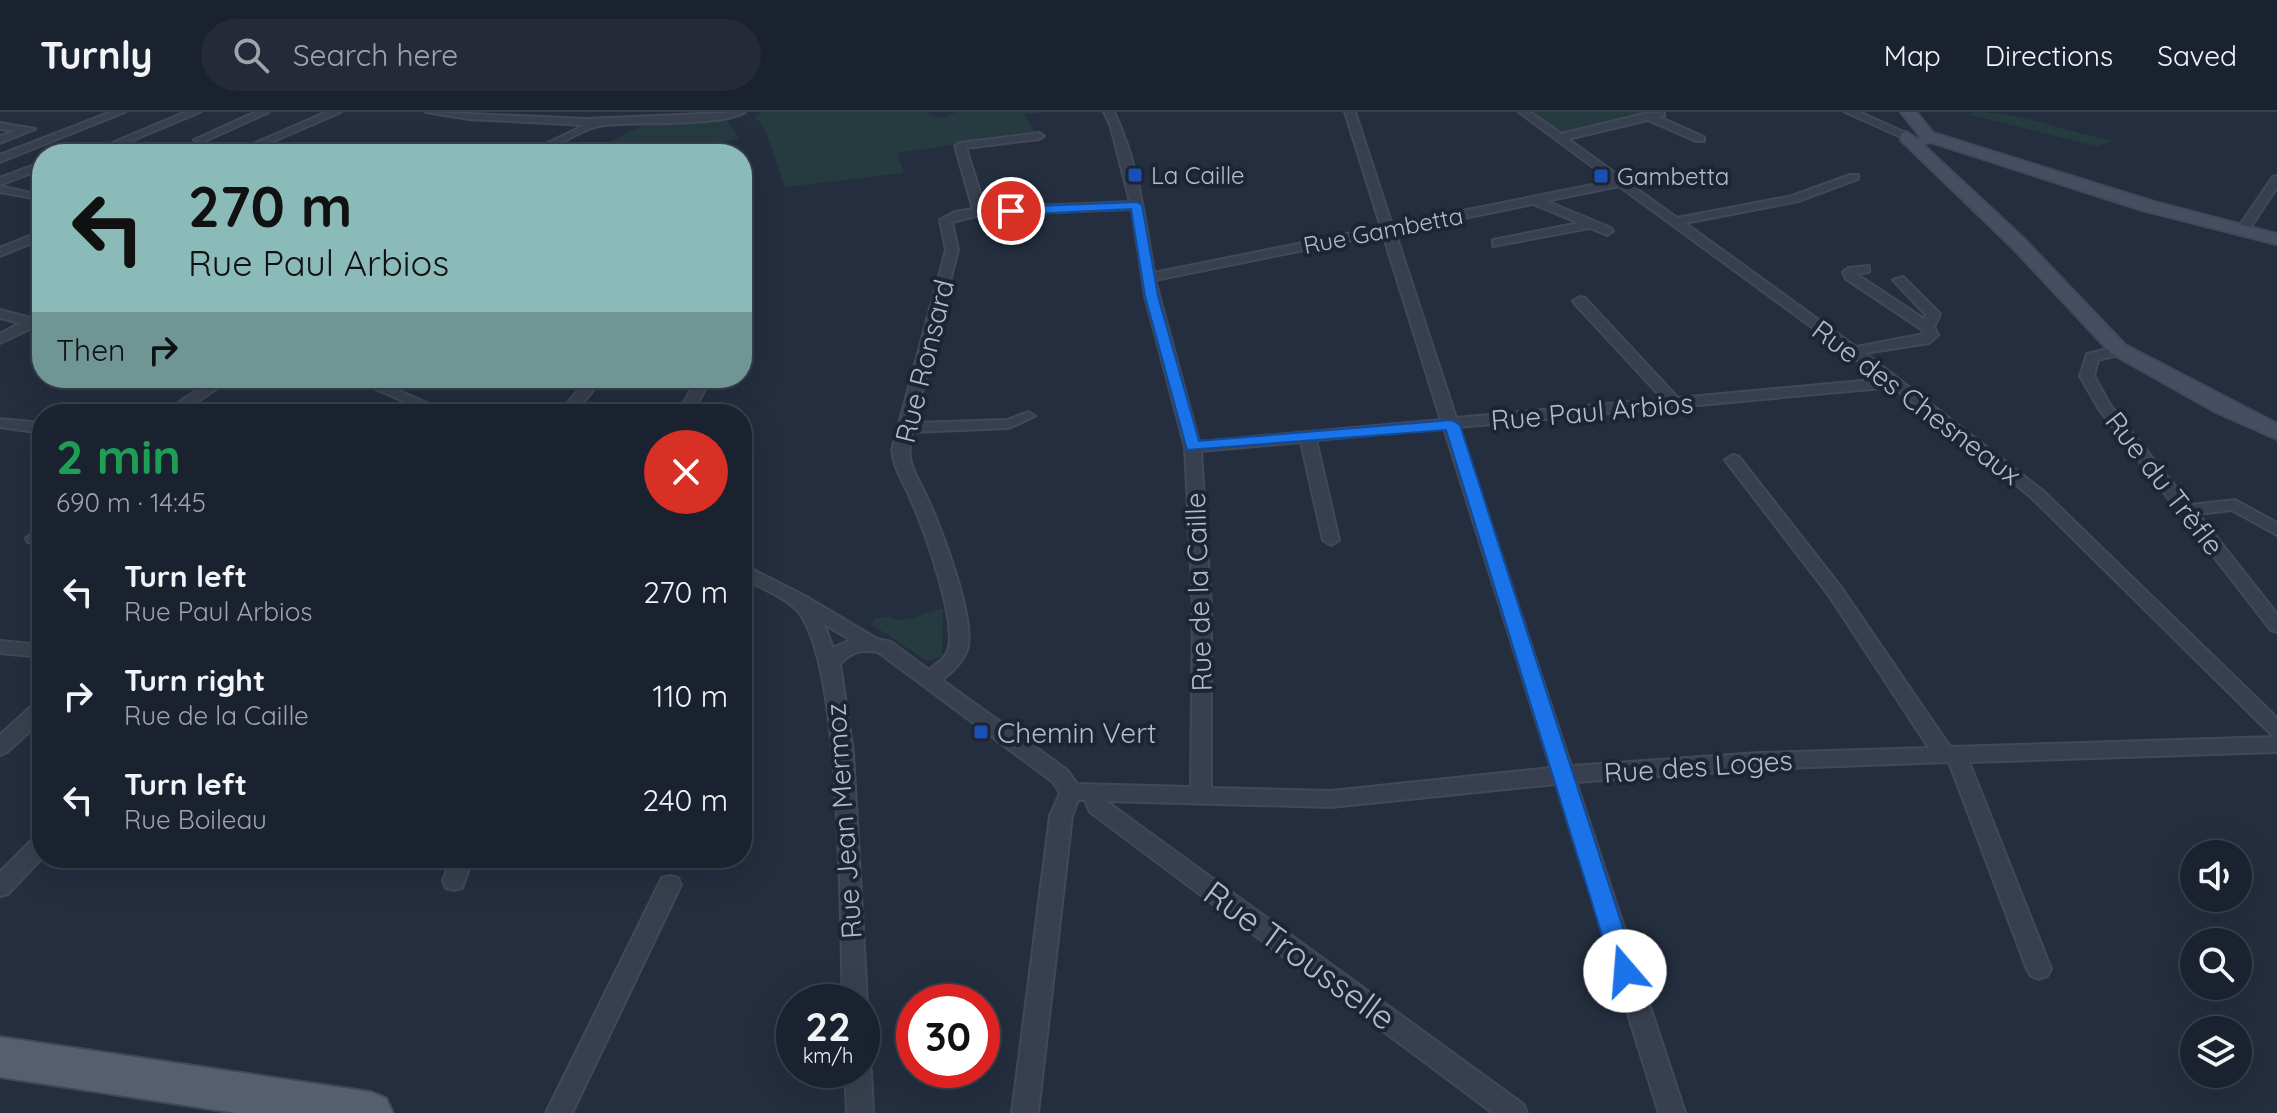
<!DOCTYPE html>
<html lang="en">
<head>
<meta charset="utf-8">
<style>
  :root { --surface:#1b222f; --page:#242a37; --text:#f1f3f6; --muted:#a0a4aa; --line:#393f4b }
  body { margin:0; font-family:Quicksand,sans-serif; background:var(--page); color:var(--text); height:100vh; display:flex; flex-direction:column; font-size:30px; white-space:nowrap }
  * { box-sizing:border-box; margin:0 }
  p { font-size:26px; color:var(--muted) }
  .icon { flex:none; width:44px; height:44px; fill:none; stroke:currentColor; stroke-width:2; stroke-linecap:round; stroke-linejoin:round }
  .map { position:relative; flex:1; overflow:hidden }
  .sheet { position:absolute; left:32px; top:292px; width:720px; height:464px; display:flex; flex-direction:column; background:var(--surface); border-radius:32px; box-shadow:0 8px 32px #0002,0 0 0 2px var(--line) }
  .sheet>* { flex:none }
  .top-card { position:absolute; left:32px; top:32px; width:720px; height:244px; border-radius:32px; box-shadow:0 8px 32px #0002,0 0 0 2px var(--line); background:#8bbbb9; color:#111; overflow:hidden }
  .tools { position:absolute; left:2180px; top:728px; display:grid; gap:16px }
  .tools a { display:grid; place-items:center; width:72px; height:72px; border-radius:50%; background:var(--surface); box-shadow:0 8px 32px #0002,0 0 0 2px var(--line); font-size:40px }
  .speed { position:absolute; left:776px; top:872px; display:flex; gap:16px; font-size:40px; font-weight:700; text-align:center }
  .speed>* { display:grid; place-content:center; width:104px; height:104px; border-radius:50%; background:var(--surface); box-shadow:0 8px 32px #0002,0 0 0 2px var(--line); line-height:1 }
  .speed small { font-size:20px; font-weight:400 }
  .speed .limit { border:12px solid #d22; background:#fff; color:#111 }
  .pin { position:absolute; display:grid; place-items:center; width:68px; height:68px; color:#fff; margin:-34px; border:4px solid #fff; border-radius:50%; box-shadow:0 2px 8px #0007 }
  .me { position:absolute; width:88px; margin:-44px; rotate:342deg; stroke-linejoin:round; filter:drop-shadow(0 0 6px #0008) }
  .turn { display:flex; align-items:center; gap:28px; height:168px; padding:0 24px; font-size:36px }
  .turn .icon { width:104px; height:104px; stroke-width:2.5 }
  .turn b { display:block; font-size:56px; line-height:68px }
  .then { display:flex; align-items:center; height:76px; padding:0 24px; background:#0003; gap:16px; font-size:30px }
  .round { display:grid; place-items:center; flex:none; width:84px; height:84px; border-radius:42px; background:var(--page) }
  .summary { display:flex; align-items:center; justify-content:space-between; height:136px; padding:0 24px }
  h1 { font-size:48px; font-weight:800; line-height:60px; color:#1e9e55 }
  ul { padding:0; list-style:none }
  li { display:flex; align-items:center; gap:24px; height:104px; padding:0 24px }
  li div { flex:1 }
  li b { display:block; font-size:30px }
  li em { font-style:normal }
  header { display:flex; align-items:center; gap:48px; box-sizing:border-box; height:112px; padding:0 40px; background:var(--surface); border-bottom:2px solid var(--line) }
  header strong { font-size:38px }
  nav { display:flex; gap:44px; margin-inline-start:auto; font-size:28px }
  .search { width:560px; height:72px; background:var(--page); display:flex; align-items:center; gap:20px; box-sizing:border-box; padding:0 28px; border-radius:44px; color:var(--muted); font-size:30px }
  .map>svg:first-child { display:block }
  .green { fill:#263b40 }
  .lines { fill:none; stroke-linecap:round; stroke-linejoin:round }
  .street-casing { stroke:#414958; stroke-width:4 }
  .secondary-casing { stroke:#414958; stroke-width:4 }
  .primary-casing { stroke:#414958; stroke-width:4 }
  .street { fill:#38404f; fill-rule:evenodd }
  .secondary { fill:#464f62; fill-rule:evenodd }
  .primary { fill:#565f6f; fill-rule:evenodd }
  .route { fill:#1a73e8; stroke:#114b97; stroke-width:2 }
  .transit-dot { fill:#1a4fb4; stroke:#1d2534; stroke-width:3 }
  .labels { text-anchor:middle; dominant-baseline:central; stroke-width:8; stroke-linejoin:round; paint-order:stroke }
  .far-poi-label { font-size:24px; fill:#b4bbca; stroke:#1d2534; text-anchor:start }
  .far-street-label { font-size:24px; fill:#b4bbca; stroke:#1d2534 }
  .street-label { font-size:28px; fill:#b4bbca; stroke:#1d2534 }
  .poi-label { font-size:28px; fill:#b4bbca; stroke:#1d2534; text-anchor:start }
  .near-street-label { font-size:34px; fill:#b4bbca; stroke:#1d2534 }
</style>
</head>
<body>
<header>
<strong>Turnly</strong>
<div class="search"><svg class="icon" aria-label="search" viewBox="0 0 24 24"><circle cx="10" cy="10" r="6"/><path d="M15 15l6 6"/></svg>Search here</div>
<nav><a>Map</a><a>Directions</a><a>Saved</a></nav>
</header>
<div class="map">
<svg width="2277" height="1001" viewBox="0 0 2277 1001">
  <rect width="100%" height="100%" fill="#242e3f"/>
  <g class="green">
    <polygon points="762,0 928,0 930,4 943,5 957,0 1044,0 1024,2 1035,20 897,41 904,61 785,75 765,17 755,5"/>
    <polygon points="1531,0 1652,0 1561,22"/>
    <path d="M1975 0C2021 0 2067 20 2112 29L2098 34 2083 31 1970 3Z"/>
    <polygon points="724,5 739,26 689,42 587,42 645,12"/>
    <path d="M943 497 942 544 927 549 871 512 875 506 892 505 894 508C913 510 924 499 943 497Z"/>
  </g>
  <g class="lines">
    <defs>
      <g id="street">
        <polygon points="111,0 125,0 0,50 0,43"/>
        <polygon points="186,0 200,0 100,42 86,42"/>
        <polygon points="256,0 269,0 203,30 194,28"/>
        <polygon points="327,0 341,0 244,42 230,42"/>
        <path d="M426 0 586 7 745 0C720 15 637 9 605 13 576 16 554 42 525 42L585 13 469 7Z"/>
        <path d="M1104 0H1114C1138 50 1145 107 1154 161L1381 115 1345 0H1355L1392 113 1612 69 1519 0H1530L1561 22 1648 1 1664 0V4L1659 5 1704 25V29H1696L1648 8 1568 27 1677 106 1792 84 1850 63H1858V67L1799 89 1685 111 1856 235 1924 222 1921 217 1846 167 1843 160 1849 156 1869 154V160L1856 162 1924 207 1926 203 1893 168 1903 165 1940 202 1934 215 1938 223 1929 231 1865 241 2043 379 2277 606V640L1969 650 2051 857 2047 864 2039 867 2031 864 2027 857 1949 650 1759 657 1576 670 1685 1001H1659L1556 672 1331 695 1106 689 1523 992 1527 1001H1493L1090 700 1085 688H1078L1072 704 1038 1001H1012L1050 704 1060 681 1053 670 878 540C861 537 851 540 840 552L853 640 867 890 862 898V890H843C840 816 843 541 795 496 781 483 758 475 742 465V452L805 484 877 527 891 530 929 558C935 553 943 548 947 541 960 516 924 417 912 390 905 372 894 358 892 338L946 138 940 108 955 100 973 97 955 34 960 31 1039 21 1044 24 1039 27 966 36 985 96 1130 90 1111 15ZM1619 74 1883 267 1678 286 1585 186 1580 185 1573 189 1575 192 1663 287 1456 306 1395 120 1533 92 1579 111 1493 128V134L1590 116 1607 123 1613 119 1611 116 1546 89ZM1132 97 1145 184 1185 335 1193 495 1191 675 1077 672 1067 658 942 568C953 559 965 548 968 534 973 500 943 422 929 390 917 362 904 352 912 320L1009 316 1035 304 1028 300 1007 308 914 311 958 138 952 110 980 103ZM1383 122 1441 308 1199 330 1155 168ZM1893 275 2031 385 2274 625 1950 635 1840 474 1739 345 1733 343 1725 348 1828 482 1929 636 1759 641 1571 654 1459 315ZM1444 316 1551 656 1331 679 1211 676V495L1201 339 1301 330 1323 428 1331 433 1339 428 1316 328ZM824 512 851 528 833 536Z"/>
        <polygon points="1845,0 1859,0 1908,22 1899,24"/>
        <polygon points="0,11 35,17 0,31 0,24 16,19 0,17"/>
        <polygon points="42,50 42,57 0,73 0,66"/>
        <polygon points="2277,64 2277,75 2248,119 2238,122 2236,119 2273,65"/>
        <polygon points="0,74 39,83 33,86 0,80"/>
        <polygon points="42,119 42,127 0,144 0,136"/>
        <polygon points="0,198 42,209 42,217 34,215 0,231 0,222 20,211 0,206"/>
        <polygon points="2120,234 2125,235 2125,241 2098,248 2094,264 2110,293 2190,393 2235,388 2277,411 2277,423 2232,398 2198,402 2277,502 2277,520 2271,518 2099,297 2080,264 2087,242"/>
        <polygon points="215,266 232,266 179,302 162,302"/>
        <polygon points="351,266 370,266 452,302 432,302"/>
        <polygon points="588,266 603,266 574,302 559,302"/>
        <polygon points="697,266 711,266 692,302 678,302"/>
        <polygon points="0,307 42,311 42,321 0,315"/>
        <polygon points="34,421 42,422 42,432 28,430 26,426"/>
        <polygon points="0,529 42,533 42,545 0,541"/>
        <polygon points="42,589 42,608 7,640 0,643 0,623 35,591"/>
        <polygon points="42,723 42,746 8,782 0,784 0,760 34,726"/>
        <polygon points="451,746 473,746 462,776 454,778 446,776 443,769"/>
        <polygon points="670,764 678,766 681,773 572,1001 546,1001 662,766"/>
        <polygon points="862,948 867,950 871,958 873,1001 847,1001 845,958 862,958"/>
      </g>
      <polygon id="secondary" points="1901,0 1916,0 1933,21 2154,90 2277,122 2277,132 2142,98 1931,30 1922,32 2024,127 2125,233 2277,312 2277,327 2216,300 2111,241 2012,135 1901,28 1901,22 1906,20 1918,28 1920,24"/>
      <polygon id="primary" points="0,925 371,980 386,986 393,1001 236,1001 0,965"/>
    </defs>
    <use href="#street" class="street-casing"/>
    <use href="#secondary" class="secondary-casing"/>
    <use href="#primary" class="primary-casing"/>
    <use href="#street" class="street"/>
    <use href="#secondary" class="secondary"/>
    <use href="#primary" class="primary"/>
  </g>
  <polygon class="route" points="1137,90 1142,93 1158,184 1199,329 1452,308 1460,313 1637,859 1634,866 1625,869 1617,866 1613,859 1446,318 1187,338 1145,184 1131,97 1011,103 1005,99 1011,95"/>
  <g class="transit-dot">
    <rect x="1127" y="55" width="16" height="16" rx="4"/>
    <rect x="1593" y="56" width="16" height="16" rx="4"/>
    <rect x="973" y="612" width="16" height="16" rx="4"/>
  </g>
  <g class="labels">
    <g class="far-poi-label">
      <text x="1151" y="63">La Caille</text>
      <text x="1617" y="64">Gambetta</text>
    </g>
    <g class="far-street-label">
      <text transform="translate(1383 118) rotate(-11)">Rue Gambetta</text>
    </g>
    <g class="street-label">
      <text transform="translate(924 249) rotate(-76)">Rue Ronsard</text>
      <text transform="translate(1917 290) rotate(37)">Rue des Chesneaux</text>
      <text transform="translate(1592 299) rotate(-5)">Rue Paul Arbios</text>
      <text transform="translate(2165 371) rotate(52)">Rue du Trèfle</text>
      <text transform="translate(1198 480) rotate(-92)">Rue de la Caille</text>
      <text transform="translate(1698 654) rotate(-4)">Rue des Loges</text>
      <text transform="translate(843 709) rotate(-94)">Rue Jean Mermoz</text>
    </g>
    <g class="poi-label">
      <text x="997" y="620">Chemin Vert</text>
    </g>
    <g class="near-street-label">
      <text transform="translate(1300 843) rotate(36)">Rue Trousselle</text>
    </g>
  </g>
</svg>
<div class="tools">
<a><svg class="icon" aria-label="sound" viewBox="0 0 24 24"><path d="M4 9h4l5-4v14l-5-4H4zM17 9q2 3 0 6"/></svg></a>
<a><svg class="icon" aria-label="search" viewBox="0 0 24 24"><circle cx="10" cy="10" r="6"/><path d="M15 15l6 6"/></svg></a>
<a><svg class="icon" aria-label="layers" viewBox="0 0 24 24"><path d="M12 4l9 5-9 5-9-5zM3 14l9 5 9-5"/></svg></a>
</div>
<div class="speed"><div>22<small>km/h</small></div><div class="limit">30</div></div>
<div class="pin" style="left:1011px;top:99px;background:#d93025"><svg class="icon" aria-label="arrive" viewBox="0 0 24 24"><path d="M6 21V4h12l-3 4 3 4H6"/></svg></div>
<svg class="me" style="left:1625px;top:859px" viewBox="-20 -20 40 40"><circle r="19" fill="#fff"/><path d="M0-13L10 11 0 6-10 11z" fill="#1a73e8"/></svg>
<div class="top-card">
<div class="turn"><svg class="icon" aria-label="left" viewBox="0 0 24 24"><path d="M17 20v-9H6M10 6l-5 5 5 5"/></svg><div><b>270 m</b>Rue Paul Arbios</div></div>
<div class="then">Then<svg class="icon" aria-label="right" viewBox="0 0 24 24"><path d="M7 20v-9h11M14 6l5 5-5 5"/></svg></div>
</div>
<section class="sheet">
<div class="summary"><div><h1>2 min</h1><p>690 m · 14:45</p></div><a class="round" style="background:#d93025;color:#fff"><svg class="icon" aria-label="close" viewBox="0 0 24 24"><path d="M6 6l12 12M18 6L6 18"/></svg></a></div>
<ul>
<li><svg class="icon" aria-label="left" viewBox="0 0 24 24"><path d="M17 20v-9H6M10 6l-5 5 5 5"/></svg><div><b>Turn left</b><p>Rue Paul Arbios</p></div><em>270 m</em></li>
<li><svg class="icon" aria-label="right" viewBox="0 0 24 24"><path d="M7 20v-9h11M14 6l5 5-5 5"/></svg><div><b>Turn right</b><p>Rue de la Caille</p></div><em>110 m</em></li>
<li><svg class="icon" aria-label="left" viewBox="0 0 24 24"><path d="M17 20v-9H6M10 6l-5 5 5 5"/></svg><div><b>Turn left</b><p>Rue Boileau</p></div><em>240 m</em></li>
</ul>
</section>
</div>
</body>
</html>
